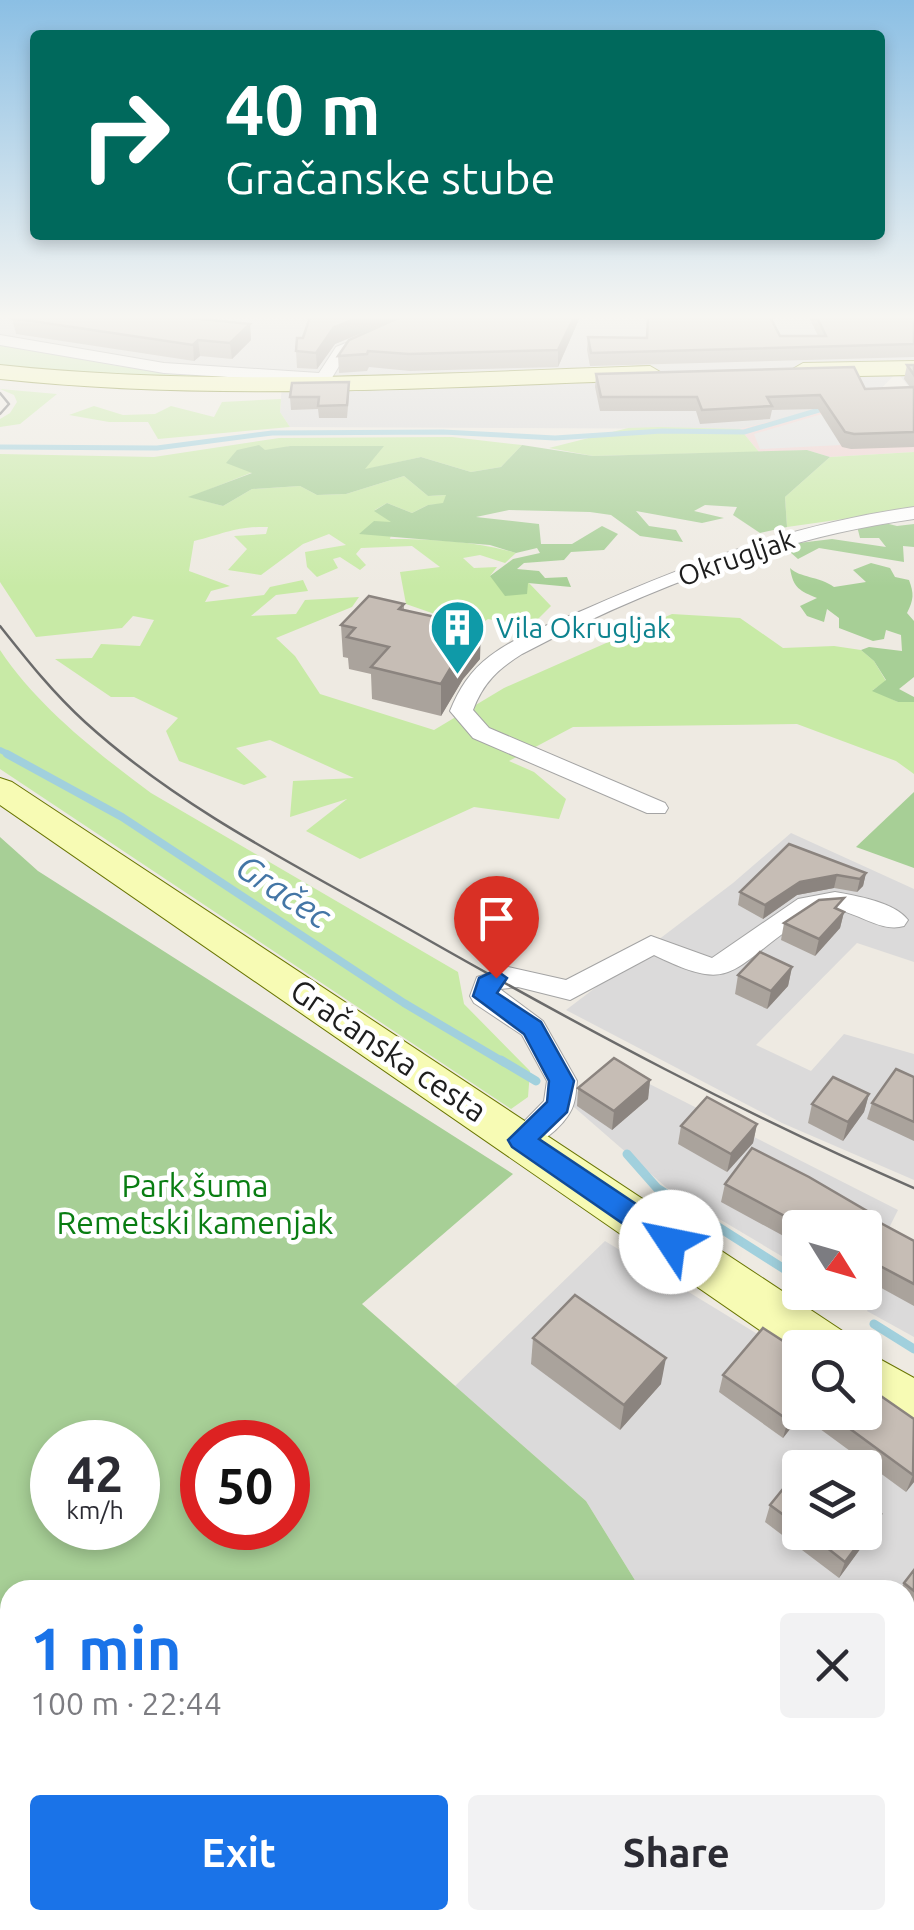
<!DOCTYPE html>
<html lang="en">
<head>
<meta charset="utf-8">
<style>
  :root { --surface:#fff; --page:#f2f2f3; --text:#2b2b33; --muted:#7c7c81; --accent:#1a73e8 }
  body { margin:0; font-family:Ubuntu,sans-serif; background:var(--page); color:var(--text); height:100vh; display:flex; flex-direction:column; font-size:38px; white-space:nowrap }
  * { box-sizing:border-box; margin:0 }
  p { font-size:32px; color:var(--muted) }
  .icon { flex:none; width:55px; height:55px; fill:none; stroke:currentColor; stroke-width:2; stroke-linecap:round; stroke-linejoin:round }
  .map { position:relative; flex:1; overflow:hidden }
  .side { position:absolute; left:0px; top:1580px; width:915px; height:350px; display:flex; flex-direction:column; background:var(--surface); border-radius:30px 30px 0 0; box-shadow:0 5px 15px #0003 }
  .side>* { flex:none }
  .banner { position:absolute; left:30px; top:30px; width:855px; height:210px; border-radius:10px; box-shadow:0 5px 15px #0003; background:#00695c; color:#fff; overflow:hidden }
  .needle { width:65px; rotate:127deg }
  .tools { position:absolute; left:782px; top:1210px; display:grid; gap:20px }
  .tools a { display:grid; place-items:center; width:100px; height:100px; border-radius:10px; background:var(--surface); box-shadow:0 5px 15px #0003; font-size:50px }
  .speed { position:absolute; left:30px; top:1420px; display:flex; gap:20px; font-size:50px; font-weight:700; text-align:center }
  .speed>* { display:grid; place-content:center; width:130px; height:130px; border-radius:50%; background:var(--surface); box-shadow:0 5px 15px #0003; line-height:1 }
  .speed small { font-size:25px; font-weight:400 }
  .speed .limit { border:15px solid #d22; background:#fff; color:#111 }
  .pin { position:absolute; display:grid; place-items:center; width:85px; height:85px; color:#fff; margin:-102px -42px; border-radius:50% 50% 50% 0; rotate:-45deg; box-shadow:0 0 10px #0007 }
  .pin .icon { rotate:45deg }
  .me { position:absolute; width:110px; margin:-55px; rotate:304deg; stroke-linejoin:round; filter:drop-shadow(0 0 8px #0008) }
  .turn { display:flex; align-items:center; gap:35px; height:210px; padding:0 30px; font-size:45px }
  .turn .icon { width:130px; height:130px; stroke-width:2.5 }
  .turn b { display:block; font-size:70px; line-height:85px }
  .round { display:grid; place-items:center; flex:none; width:105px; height:105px; border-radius:10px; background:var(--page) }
  .headline { display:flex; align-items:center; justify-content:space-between; height:170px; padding:0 30px }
  h1 { font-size:60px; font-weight:700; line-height:75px; color:var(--accent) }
  .action { display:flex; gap:20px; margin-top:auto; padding:20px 30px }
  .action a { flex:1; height:115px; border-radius:10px; background:var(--accent); color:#fff; font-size:40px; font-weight:700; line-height:115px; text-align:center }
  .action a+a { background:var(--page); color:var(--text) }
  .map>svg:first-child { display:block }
  .residential { fill:#dbdada; fill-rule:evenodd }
  .commercial { fill:#f0d2d1 }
  .grass { fill:#c8eaa6 }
  .forest { fill:#a7cf96; fill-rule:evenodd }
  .parking { fill:#e1e1e1 }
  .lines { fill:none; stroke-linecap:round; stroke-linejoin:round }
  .stream-far3 { stroke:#a1d0dd; stroke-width:5 }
  .stream-far2 { stroke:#a1d0dd; stroke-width:6 }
  .stream-far1 { stroke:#a1d0dd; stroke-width:8 }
  .stream { stroke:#a1d0dd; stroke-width:9 }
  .minor-casing { stroke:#a4a4a4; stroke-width:2 }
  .secondary-casing { stroke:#697502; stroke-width:2 }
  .minor { fill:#fff; fill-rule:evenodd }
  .secondary { fill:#f7fbb4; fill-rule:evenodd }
  .tram { stroke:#6b6b6b; stroke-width:2.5 }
  .wall { fill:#aaa39c }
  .shaded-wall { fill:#8b847f }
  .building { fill:#c6bdb5; stroke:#8b847f; stroke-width:2.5 }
  .route { fill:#1a73e8; stroke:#114b97; stroke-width:2.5 }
  .labels { text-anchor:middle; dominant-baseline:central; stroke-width:9; stroke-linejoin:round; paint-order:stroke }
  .far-street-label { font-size:28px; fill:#1d1d1d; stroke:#fff }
  .far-culture-label { font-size:28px; fill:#0d838f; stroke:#fff; text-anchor:start }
  .street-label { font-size:32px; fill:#1d1d1d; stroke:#fff }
  .park-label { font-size:32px; fill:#097d12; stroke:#fff }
  .water-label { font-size:35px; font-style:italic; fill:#4476a6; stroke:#fff }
</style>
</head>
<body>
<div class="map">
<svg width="914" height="1930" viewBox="0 0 914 1930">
  <rect width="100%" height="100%" fill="#eeeae2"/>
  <g class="residential">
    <polygon points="0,317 914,317 914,394 897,372 871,399 740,429 290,427 280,412 282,383 118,366 0,344"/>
    <polygon points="791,833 914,889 914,962 857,943 756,1045 811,1071 844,1034 914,1054 914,1180 782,1123 566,1010 733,883"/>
    <polygon points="610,1064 898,1210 865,1276 865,1228 800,1228 800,1267 667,1188 567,1101"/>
    <path d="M605 1241 800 1360V1412H865L914 1437V1759L905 1754V1590H641L586 1501 455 1386ZM800 1468H865V1532H800Z"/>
    <polygon points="914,1242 914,1337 867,1311"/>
  </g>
  <polygon class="commercial" points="861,399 914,410 914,452 830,457 807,450 759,452 740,429"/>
  <g class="grass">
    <polygon points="0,344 118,366 282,382 0,369"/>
    <polygon points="0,389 57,394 20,424 0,427 0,419 10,413 17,402 14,395"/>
    <polygon points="281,399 280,412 290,427 158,439 148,422 109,422 69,415 94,406 123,415 155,414 171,406 214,417 222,402"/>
    <polygon points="660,427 740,429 759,452 593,456 549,448 628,428"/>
    <path d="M452 437 522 445 501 467 471 472 421 457 363 470 382 446H290L228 463 253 472 190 497 223 506 252 489 300 486 317 495 346 494 404 476 428 496 447 495 443 504 428 505 412 513 387 503 375 510 394 522 390 539C432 539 475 541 516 553L505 563 480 555 463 558 474 568 497 567 490 576 528 582 551 606 530 627 488 619 475 628 406 604 400 572 440 567 412 546 361 548 356 554 366 565 360 570 340 557 333 559 338 568 317 577 307 567 305 552 346 545 329 534 303 544 261 575 228 570 247 549 234 536 266 534 268 527C236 526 224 534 194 541L189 571 230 586 211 591 205 602 264 595 270 587 303 580 308 591 276 595 251 616 296 614 305 600 359 597 352 607 276 638 295 656 320 694 434 730 504 688 672 614 740 618 783 648 834 646 861 650 874 661 886 681 873 690 898 702H914V774L896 761 797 724 573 727 509 761 534 772 566 799 559 819 474 807 360 859 306 831 347 799 290 817 293 781 354 778 270 740 236 748 267 777 244 785 179 761 166 731 178 718 134 697H111L55 659 92 658 101 644 140 646 154 620 133 616 122 628 36 637 0 582V454L154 457 279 438Z"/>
    <polygon points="914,452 914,509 787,527 785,497 830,457"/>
    <path d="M0 650C38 707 96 752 151 793L458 972 464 1004 530 1071 528 1097 511 1109 0 769Z"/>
  </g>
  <g class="forest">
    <polygon points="259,445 265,450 290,446 384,446 365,469 421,457 471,472 501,467 522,445 593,456 807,450 830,457 785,497 787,527 760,533 733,515 737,507 705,505 694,511 724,518 702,523 636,511 649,526 676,530 683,542 640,536 611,515 590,512 509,510 476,517 539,524 541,544 572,544 602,526 618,534 604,550 571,552 564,560 524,563 517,569 539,571 545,578 567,577 571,587 528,583 527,594 505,596 490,576 513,559 540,553 537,548 516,553 490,545 359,534 374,521 391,522 374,511 387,503 412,513 428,505 443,503 446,495 428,496 404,476 346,494 317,495 300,486 252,489 223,506 188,497 252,473 226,463 237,450"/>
    <polygon points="877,521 897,526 914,524 914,547 903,546 904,562 819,548 798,559 782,545 832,539 886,547 879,538 860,538 857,526"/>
    <path d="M871 563 890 568 895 577 909 580C914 594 914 599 907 613L914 621V677L899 689 914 697V702H898L872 691 886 680 874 661 861 650 869 647 902 651 901 635 886 630 884 639 873 641 839 628V618L827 609 824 622 807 616 800 606 817 598C800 591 793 588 790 568 800 578 819 576 834 587L866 582 853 570Z"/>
    <polygon points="914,792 914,868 856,847"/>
    <path d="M0 837 38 871 513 1174 362 1304 586 1501 641 1590H10V1920H905V1754L914 1759V1930H0ZM138 1442V1528H52V1442ZM288 1442V1528H202V1442Z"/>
  </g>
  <polygon class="parking" points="842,408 837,439 841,445 760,449 754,434"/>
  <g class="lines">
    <polyline class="stream-far3" points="0,447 157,448 272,433 443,432 555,438 662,431 744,432 826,408"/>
    <polyline class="stream-far2" points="0,750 12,756"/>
    <polyline class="stream-far1" points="7,754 122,817 404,1003 505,1063"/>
    <g class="stream">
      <polyline points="501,1060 536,1081"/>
      <polyline points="627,1154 657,1188 800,1279"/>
      <polyline points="821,1292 836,1302"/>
      <polyline points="874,1324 914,1349"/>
    </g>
    <defs>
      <g id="minor">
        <polygon points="409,317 428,317 347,353 330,381 324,383 164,373 0,345 0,335 164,363 319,373 336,347"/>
        <path d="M914 507V519C777 538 644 590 522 654 498 669 483 683 473 710L489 728 665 803 668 808 665 813H647L473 738 450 711C459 689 470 671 490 656 518 635 553 623 586 609 692 562 798 523 914 507Z"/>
        <path d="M835 892C857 896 894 902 908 920L904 926C877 934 852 905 823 910 811 912 799 922 789 929 728 973 730 992 654 955L570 1000 518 987 500 989 543 1021 577 1081C576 1089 576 1098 573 1106 566 1126 531 1155 510 1148L506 1140 544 1101 547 1081 522 1035 474 1003 470 996 477 977 508 967 566 980 651 936 712 958 798 899Z"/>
      </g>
      <g id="secondary">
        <polygon points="914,361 914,375 803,377 791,370 803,363"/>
        <path d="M0 365C216 388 433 373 650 366L662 373 650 380C432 387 218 402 0 379Z"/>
        <polygon points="0,778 12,782 844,1332 851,1348 800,1348 800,1358 0,805"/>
        <polygon points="865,1351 914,1378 914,1430 895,1423 865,1402"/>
      </g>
    </defs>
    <use href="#minor" class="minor-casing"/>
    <use href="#secondary" class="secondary-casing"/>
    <use href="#minor" class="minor"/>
    <use href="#secondary" class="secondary"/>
    <g class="tram">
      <polyline points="0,393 9,404 0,414"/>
      <path d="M0 626C27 660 53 693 85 722 184 812 307 871 423 937 583 1028 745 1115 914 1188"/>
    </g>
  </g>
  <g class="wall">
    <polygon points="310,317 580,317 558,367 410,371 369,367 367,371 339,373 338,356 389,321 335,344 317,369 297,368 296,351"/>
    <polygon points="809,317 914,317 914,357 590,366 587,350 588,337 818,336"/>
    <polygon points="12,318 250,324 251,340 232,359 200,356 194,361 16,334"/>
    <polygon points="907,365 914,365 914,447 851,449 842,447 818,409 772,410 770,419 700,424 696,411 600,411 595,387 596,374 865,389 910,387 904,379"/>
    <polygon points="349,394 347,418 319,418 318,409 291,410 290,397"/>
    <polygon points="404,604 404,610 480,659 463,679 441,716 372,699 371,674 349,669 348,658 343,657 341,625"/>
    <polygon points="789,844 866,873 863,886 857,892 834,888 797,895 763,919 738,905 740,892"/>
    <polygon points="844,912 840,928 815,956 781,940 784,923"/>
    <polygon points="792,967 788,986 767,1009 735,994 738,975"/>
    <polygon points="914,1077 914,1141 867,1119 872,1103"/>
    <polygon points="650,1080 648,1099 612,1130 577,1106 578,1088"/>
    <polygon points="869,1094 864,1112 843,1141 808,1123 812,1104"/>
    <polygon points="757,1124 753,1143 727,1172 678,1144 681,1126"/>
    <polygon points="725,1184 879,1218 878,1222 914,1241 914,1306 865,1279 865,1228 800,1228 800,1245 721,1202"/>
    <polygon points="533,1338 661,1384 620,1430 531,1364"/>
    <polygon points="723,1375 800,1412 865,1412 914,1419 914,1482 906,1492 801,1415 783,1438 719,1392"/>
    <polygon points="800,1468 800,1532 865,1532 874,1530 839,1578 765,1522 770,1505"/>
    <polygon points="914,1570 914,1623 905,1616 905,1590 900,1590 904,1583"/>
  </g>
  <g class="shaded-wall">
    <polygon points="361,317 401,317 335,344 317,369 316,353 334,327"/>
    <polygon points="574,317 580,317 558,367 558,350"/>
    <polygon points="250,324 251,340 232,359 230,343"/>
    <polygon points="198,340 200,356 194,361 193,345"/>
    <polygon points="481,627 480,659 463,679 441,716 441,684 463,647"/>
    <polygon points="866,873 863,886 857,892 860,879"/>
    <polygon points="837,875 834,888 797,895 763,919 765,905 800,882"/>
    <polygon points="844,912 840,928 815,956 819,939"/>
    <polygon points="792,967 788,986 767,1009 771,991"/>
    <polygon points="650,1080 648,1099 612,1130 614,1111"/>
    <polygon points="869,1094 864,1112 843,1141 848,1122"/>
    <polygon points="757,1124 753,1143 727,1172 731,1154"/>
    <polygon points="666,1358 661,1384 620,1430 624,1405"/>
    <polygon points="800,1406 801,1415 783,1438 788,1420"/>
    <polygon points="914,1474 914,1482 906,1492 913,1475"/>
    <polygon points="881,1514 874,1530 839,1578 845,1562"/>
  </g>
  <g class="building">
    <polygon points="14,317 181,317 250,324 230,343 198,340 193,345 12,318"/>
    <polygon points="310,317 361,317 334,327 316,353 296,351 297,338 303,338"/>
    <polygon points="400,317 574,317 558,350 409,354 368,351 367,354 338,356 349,340"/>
    <polygon points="648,317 770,317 780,336 826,336 817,317 914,317 914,344 591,353 588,337 647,338"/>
    <polygon points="907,365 914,365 914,375"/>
    <polygon points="854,367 865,389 914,387 914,432 854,434 845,432 820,395 767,397 772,406 702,410 697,397 601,397 596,374"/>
    <polygon points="349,382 347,405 318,406 319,397 290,397 292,383"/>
    <polygon points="369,596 404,604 399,609 481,627 463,647 441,684 371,667 389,647 347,637 355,628 341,625"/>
    <polygon points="789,844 866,873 860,879 837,875 800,882 765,905 740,892"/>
    <polygon points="844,898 835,908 844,912 819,939 784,923 819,900"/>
    <polygon points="760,952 792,967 771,991 738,975"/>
    <polygon points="614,1058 650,1080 614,1111 578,1088"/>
    <polygon points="896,1069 914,1077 914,1122 872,1103"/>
    <polygon points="833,1077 869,1094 848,1122 812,1104"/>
    <polygon points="707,1097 757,1124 731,1154 681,1126"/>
    <polygon points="752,1148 809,1177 879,1218 877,1221 914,1241 914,1284 865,1258 865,1228 807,1228 725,1184"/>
    <polygon points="575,1295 666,1358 624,1405 533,1338"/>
    <polygon points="763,1328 800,1352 800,1406 788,1420 723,1375"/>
    <polygon points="865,1385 914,1419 913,1475 827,1412 865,1412"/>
    <polygon points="806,1460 817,1468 800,1468"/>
    <polygon points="800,1468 800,1527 770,1505"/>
    <polygon points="865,1502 881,1514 845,1562 807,1532 865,1532"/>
    <polygon points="914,1570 914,1591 904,1583"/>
  </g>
  <linearGradient id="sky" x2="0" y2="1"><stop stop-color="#8bbfe4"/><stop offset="0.54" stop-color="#f7f6f2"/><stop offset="1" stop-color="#f7f6f2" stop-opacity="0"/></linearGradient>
  <rect width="914" height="587" fill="url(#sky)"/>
  <polygon class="route" points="496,970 507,978 497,993 541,1022 574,1081 567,1112 539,1139 681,1234 685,1242 681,1250 671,1253 661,1250 512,1147 508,1140 547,1102 549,1081 524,1034 473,996 479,978"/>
  <defs>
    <symbol id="building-pin" viewBox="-11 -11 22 30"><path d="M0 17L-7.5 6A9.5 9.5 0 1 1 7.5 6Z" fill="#0f9aa8" stroke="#fff"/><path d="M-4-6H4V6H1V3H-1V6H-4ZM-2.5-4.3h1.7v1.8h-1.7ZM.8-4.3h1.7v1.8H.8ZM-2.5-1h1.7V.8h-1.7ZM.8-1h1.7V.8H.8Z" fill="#fff"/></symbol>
  </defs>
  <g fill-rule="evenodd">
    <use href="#building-pin" x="426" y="596" width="63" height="86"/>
  </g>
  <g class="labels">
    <g class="far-street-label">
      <text transform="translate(736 557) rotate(-19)">Okrugljak</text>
    </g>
    <g class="far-culture-label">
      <text x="496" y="627">Vila Okrugljak</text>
    </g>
    <g class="street-label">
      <text transform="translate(389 1050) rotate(34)">Gračanska cesta</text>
    </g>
    <g class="park-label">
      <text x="195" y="1185">Park šuma<tspan x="195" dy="37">Remetski kamenjak</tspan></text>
    </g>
    <g class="water-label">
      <text transform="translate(284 891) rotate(33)">Gračec</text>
    </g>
  </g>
</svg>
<div class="tools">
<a><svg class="needle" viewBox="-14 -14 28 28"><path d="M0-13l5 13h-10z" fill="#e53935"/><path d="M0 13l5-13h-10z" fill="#7c7c81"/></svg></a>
<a><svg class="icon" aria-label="search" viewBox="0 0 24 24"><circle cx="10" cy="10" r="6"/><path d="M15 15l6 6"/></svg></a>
<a><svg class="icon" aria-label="layers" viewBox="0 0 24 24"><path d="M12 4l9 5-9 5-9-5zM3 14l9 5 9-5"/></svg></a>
</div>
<div class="speed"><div>42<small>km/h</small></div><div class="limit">50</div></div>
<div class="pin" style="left:496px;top:978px;background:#d93025"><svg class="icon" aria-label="arrive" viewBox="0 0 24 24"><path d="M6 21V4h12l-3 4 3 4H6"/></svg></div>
<svg class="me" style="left:671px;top:1242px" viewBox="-20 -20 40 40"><circle r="19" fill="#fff"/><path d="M0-13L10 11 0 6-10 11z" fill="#1a73e8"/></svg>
<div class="banner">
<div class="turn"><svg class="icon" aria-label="right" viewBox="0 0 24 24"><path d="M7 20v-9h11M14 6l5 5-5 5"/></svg><div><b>40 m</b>Gračanske stube</div></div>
</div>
<section class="side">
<div class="headline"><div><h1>1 min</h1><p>100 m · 22:44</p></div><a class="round"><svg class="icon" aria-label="close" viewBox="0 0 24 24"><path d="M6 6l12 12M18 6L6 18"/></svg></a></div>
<div class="action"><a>Exit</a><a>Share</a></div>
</section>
</div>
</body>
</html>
